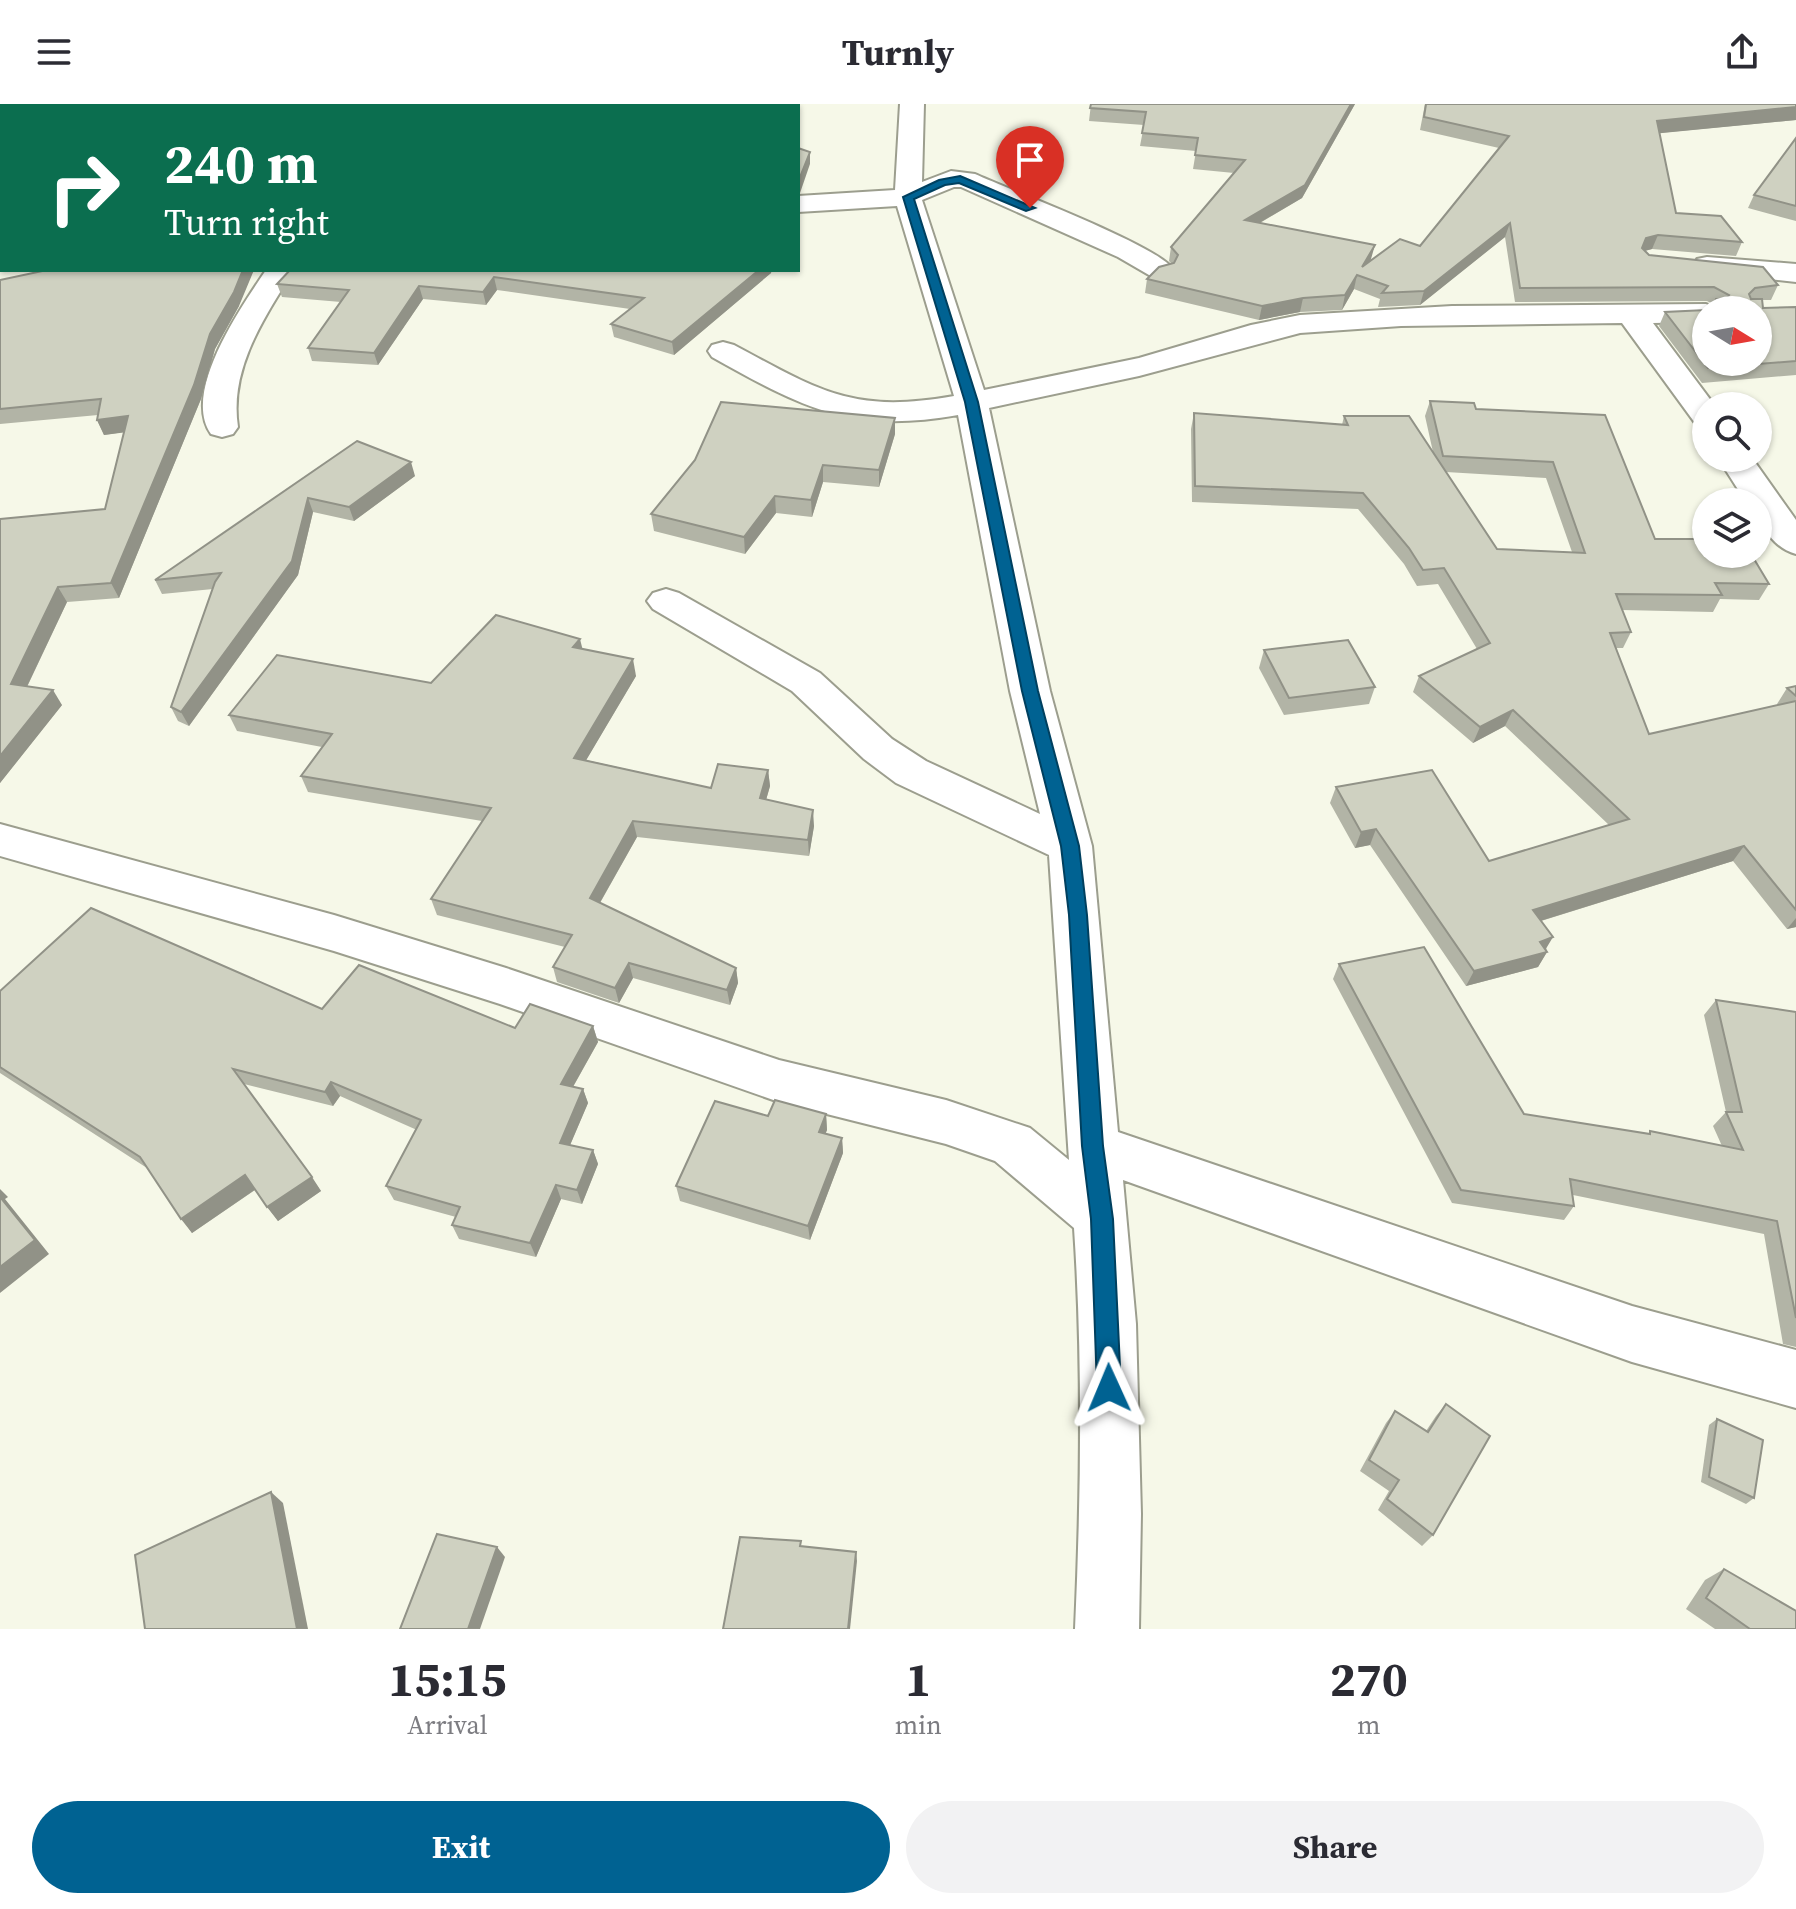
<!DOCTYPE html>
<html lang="en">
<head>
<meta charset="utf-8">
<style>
  :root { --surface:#fff; --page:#f2f2f3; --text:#2b2b33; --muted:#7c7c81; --accent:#006292 }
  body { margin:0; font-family:"Source Serif 4",serif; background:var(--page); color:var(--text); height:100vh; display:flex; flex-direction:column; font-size:30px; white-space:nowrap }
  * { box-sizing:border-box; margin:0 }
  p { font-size:26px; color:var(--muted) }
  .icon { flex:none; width:44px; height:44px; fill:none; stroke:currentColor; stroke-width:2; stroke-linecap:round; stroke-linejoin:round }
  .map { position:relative; height:1525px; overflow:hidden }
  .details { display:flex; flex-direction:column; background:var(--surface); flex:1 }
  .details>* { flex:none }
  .guide { position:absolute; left:0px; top:0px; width:800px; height:168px; box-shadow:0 2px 6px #0004; background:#0b6e4f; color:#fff; overflow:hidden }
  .needle { width:52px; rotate:101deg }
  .fabs { position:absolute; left:1692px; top:192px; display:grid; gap:16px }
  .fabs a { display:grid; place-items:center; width:80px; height:80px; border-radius:50%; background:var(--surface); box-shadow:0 2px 6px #0004; font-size:40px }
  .pin { position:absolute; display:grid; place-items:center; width:68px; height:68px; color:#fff; margin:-82px -34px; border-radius:50% 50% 50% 0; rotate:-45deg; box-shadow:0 0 8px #0007 }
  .pin .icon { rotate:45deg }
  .me { position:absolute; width:88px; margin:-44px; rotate:359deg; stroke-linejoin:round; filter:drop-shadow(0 0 6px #0008) }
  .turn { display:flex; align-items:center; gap:28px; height:168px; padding:0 32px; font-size:36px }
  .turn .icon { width:104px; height:104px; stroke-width:2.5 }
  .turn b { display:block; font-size:56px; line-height:68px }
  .eta { display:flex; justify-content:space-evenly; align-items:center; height:136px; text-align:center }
  .eta b { font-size:48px; font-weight:700; line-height:56px }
  .action { display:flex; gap:16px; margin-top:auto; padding:16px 32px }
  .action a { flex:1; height:92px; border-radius:48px; background:var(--accent); color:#fff; font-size:32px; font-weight:700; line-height:92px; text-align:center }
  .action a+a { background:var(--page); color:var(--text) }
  header { display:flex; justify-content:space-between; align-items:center; height:104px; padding:0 32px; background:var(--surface); font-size:36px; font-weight:700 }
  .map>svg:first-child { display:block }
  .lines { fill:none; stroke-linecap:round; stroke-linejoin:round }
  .minor-casing { stroke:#9c9e8e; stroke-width:4 }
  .minor { fill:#fff; fill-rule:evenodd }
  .wall { fill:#b2b4a6; fill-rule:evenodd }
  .shaded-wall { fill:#919287 }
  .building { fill:#cfd1c1; stroke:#919287; stroke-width:2 }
  .route { fill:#006292; stroke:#00405f; stroke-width:2 }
</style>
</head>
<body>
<header><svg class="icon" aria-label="menu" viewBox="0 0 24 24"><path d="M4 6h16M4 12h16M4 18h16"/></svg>Turnly<svg class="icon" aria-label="share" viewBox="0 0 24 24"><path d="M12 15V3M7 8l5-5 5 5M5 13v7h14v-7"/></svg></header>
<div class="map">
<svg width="1796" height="1525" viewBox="0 0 1796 1525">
  <rect width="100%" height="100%" fill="#f6f8e8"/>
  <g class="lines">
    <defs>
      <g id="minor">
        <path d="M900 0H924L922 78 951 67 975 70C1010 86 1157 141 1173 165L1169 171 1159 174 1149 171 1118 153 961 83H954L922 96 984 286 1139 254 1251 221 1300 211 1452 202 1706 200 1719 206H1706V218L1653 219 1715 302H1706V322L1695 319 1622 219 1401 222 1300 229 1139 272 989 304 1050 587 1092 742 1118 1028 1632 1202 1796 1246V1304L1632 1258 1123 1076 1136 1220 1141 1410 1139 1525H1075C1081 1391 1083 1258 1074 1124L995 1057 946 1040 779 998 500 900 334 847 0 752V720L334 811 506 864 779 956 946 996 1030 1024 1069 1056 1049 751 896 679 864 655 792 587 653 505 647 497 653 489 666 485 679 489 820 569 892 635 926 657 1040 710 1010 587 958 311C851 330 803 304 712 253L708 247 712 241 723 238 734 241C820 287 853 310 954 292L897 102 798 108V92L895 86Z"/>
        <polygon points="1707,153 1796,160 1796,178 1697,167 1693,161 1697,155"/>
        <path d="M266 166H294C264 214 229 265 238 323L233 330 222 333 211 330C181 288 242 202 266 166Z"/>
        <path d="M1718 354H1752L1796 416V450C1773 444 1758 420 1758 398H1746Z"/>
      </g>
    </defs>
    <use href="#minor" class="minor-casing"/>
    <use href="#minor" class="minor"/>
  </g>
  <g class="wall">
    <polygon points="1091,0 1355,0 1302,94 1260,119 1371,155 1370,157 1420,142 1499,44 1420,26 1425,0 1796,0 1796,16 1659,29 1676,109 1742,138 1736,152 1652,145 1645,147 1649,151 1778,181 1771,196 1762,196 1763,204 1796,203 1796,271 1702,279 1659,222 1665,208 1710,206 1713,200 1707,197 1515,198 1505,133 1420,201 1378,203 1380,195 1354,185 1342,206 1300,208 1259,216 1145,189 1147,175 1171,159 1169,157 1171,143 1234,69 1193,65 1196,47 1140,42 1144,21 1089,17"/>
    <polygon points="1796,34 1796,117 1748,104 1754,91"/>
    <polygon points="290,166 771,169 674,251 614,233 611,220 630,205 497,186 486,201 423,195 378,261 312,257 308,244 341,198 282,193 277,180"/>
    <polygon points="0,176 239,202 215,245 201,295 119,494 67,498 27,583 62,601 0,679 0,415 105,405 124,328 104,331 97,316 98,311 0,320"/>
    <path d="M1430 297 1476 305 1605 311 1655 435 1769 480 1759 496 1720 495 1713 508 1622 506 1631 528 1623 544H1616L1649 630 1778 601 1777 600 1787 584 1796 582V823L1787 825 1733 757 1541 817 1547 848 1538 863 1466 882 1370 741 1355 744 1330 699 1336 683 1489 757 1609 721 1505 622 1473 639 1413 588 1419 572 1477 545 1438 480 1417 482 1404 460 1358 405 1192 398 1191 325 1194 309 1342 321 1344 312 1433 348 1425 312ZM1446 368 1546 374 1572 448 1497 445Z"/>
    <polygon points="895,314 895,330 879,383 823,378 812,413 776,409 745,450 654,427 651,410"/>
    <polygon points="357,337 415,372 354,417 313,408 298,471 189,622 178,617 171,603 213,485 162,490 155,476"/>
    <polygon points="583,545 636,572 586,656 711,684 768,666 770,682 766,696 814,722 809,752 637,733 600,799 736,864 738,879 730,901 633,874 619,899 557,878 553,863 565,843 437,811 431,795 482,717 308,688 301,672 322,643 237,627 229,611 431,579"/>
    <polygon points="1264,546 1375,583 1369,600 1284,611 1259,564"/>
    <polygon points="1339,860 1524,1010 1648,1030 1650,1027 1722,1042 1713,1022 1726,1008 1704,911 1716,896 1796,908 1796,1243 1783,1240 1764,1130 1573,1091 1574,1102 1564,1116 1452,1099 1333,875"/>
    <polygon points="0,887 322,905 515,924 593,922 598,938 573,983 583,985 588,999 570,1041 593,1046 598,1060 582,1100 561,1095 536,1153 459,1135 452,1121 456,1113 394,1096 386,1082 417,1026 340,992 333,1002 244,980 321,1087 278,1117 255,1086 192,1129 147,1064 0,969"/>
    <polygon points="826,1010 827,1026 825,1030 842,1034 843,1049 810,1136 680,1097 676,1082 768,1012"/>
    <polygon points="1446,1300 1433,1431 1422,1442 1378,1406 1389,1387 1360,1367 1386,1319 1395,1307 1426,1327 1436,1312"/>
    <polygon points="1717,1315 1754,1394 1746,1400 1701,1378 1709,1321"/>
    <polygon points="1724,1465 1796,1525 1715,1525 1686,1505 1705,1476"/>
  </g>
  <g class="shaded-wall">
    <polygon points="1351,0 1355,0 1302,94 1242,129 1245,116"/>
    <polygon points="1796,3 1796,16 1652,30 1657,17"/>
    <polygon points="810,48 810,60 800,89 798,90 798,78"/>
    <polygon points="1510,119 1505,133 1420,201 1424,187"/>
    <polygon points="1658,131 1652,145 1640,148 1646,134"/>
    <polygon points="1375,141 1371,155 1361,172 1362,163"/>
    <polygon points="243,166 254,166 239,202 215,245 201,295 119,494 111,479 210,230"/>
    <polygon points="759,166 772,166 771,169 674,251 672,238"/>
    <polygon points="1357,171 1354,185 1342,206 1345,191"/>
    <polygon points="494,173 497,186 486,201 483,188"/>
    <polygon points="419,182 423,195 378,261 374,249"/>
    <polygon points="1303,194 1300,208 1259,216 1262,202"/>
    <polygon points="128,312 135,327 104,331 97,316"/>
    <polygon points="895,314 895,330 879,383 879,366"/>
    <polygon points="411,358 415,372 354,417 349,403"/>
    <polygon points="823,361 823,378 812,413 811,396"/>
    <polygon points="775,392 776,409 745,450 744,433"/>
    <polygon points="308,394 313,408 298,471 189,622 181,608"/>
    <polygon points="58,483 67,498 21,595 11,580"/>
    <polygon points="580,535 584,551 573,543"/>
    <polygon points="633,555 636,572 578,670 574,654"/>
    <polygon points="53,586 62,601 0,679 0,652"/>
    <polygon points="1513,606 1505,622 1473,639 1480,623"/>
    <polygon points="768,666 770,682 762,710 760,694"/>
    <polygon points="813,706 814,722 809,752 808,736"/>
    <polygon points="633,717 637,733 594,809 590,794"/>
    <polygon points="1376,725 1370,741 1355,744 1361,728"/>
    <polygon points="1744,742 1733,757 1524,822 1533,806"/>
    <polygon points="1796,814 1796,823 1787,825"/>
    <polygon points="1553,833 1544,848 1547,848 1538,863 1466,882 1474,867 1540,838"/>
    <polygon points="629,859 633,874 619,899 615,884"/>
    <polygon points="736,864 738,879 730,901 727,886"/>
    <polygon points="593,922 598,938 566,995 561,980"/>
    <polygon points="331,978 340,992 333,1002 325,988"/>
    <polygon points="583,985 588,999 565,1053 560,1039"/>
    <polygon points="826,1010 827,1026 820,1043 819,1028"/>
    <polygon points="842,1034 843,1049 810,1136 808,1122"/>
    <polygon points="593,1046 598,1060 582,1100 577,1086"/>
    <polygon points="245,1071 256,1085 192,1129 181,1115"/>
    <polygon points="312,1073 321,1087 278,1117 267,1103"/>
    <polygon points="556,1081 561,1095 536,1153 530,1139"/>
    <polygon points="0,1085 8,1093 5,1095 49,1150 0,1189"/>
    <polygon points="271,1388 283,1399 308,1525 297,1525"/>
    <polygon points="497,1443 505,1453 480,1525 468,1525"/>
    <polygon points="856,1448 857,1457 850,1525 848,1525"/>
  </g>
  <g class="building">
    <polygon points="86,0 637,0 643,2 83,2"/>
    <polygon points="1091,0 1351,0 1305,81 1245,116 1375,141 1362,163 1400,135 1420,142 1509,32 1424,13 1426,0 1796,0 1796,3 1657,17 1676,109 1721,112 1742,138 1658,131 1646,134 1642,144 1649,151 1763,163 1778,181 1755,184 1749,190 1751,195 1762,195 1763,204 1796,203 1796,257 1708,264 1665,208 1706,206 1706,258 1758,258 1758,206 1711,206 1715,206 1716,195 1726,195 1729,191 1714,183 1520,184 1510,119 1424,187 1382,189 1388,182 1357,171 1345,191 1303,194 1262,202 1147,175 1159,163 1174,159 1178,151 1171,143 1245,56 1195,51 1198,34 1142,29 1146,8 1090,4"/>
    <polygon points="1796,34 1796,102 1754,91"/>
    <polygon points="798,44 810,48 798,78"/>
    <polygon points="2,58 2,143 0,140 0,59"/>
    <polygon points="47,166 243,166 234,188 210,230 194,281 111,479 58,483 11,580 53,586 0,652 0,415 105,405 128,312 97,316 101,295 0,305 0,176"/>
    <polygon points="290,166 759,166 672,238 611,220 644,194 494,173 483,188 419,182 374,249 308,244 349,186 277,180"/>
    <polygon points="1430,297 1474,299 1476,305 1605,311 1655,435 1706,435 1706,450 1751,450 1769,480 1715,479 1722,491 1616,490 1631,528 1610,529 1649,630 1796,597 1796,806 1744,742 1533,806 1553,833 1540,838 1547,848 1474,867 1376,725 1361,728 1336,683 1432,666 1489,757 1629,715 1513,606 1480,623 1419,572 1490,539 1444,464 1423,466 1409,444 1363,389 1195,382 1194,309 1348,321 1344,312 1409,312 1497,445 1585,449 1553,358 1443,352"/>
    <polygon points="721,298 895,314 879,366 823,361 811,396 775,392 744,433 651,410 695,356"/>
    <polygon points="357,337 411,358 349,403 308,394 292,457 181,608 171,603 215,478 221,469 155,476"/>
    <polygon points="496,511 580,535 573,543 633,555 574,654 711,684 718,660 768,666 760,694 813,706 808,736 633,717 590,794 736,864 727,886 629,859 615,884 553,863 572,831 431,795 491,704 301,672 332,630 229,611 277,551 431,579"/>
    <polygon points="1348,536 1375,583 1289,594 1264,546"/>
    <polygon points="1796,582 1796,592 1787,584"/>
    <polygon points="91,804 322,905 359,861 515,924 530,900 593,922 561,980 583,985 560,1039 593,1046 577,1086 556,1081 530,1139 452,1121 460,1103 386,1082 421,1016 331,978 325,988 233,965 312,1073 267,1103 245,1071 181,1115 140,1053 0,963 0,887"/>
    <polygon points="1424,843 1524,1010 1650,1030 1650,1027 1743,1046 1726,1008 1742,1008 1716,896 1796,908 1796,1214 1777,1117 1570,1075 1574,1102 1461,1086 1339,860"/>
    <polygon points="775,996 826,1010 819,1028 842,1034 808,1122 676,1082 715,997 768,1012"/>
    <polygon points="0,1093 35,1136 0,1163"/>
    <polygon points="1446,1300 1490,1332 1433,1431 1387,1395 1399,1376 1369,1356 1395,1307 1428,1328"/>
    <polygon points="1717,1315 1763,1336 1754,1394 1709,1373"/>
    <polygon points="271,1388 297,1525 145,1525 135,1451"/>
    <polygon points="437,1430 497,1443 468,1525 400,1525"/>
    <polygon points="740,1433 801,1437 800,1442 856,1448 848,1525 723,1525"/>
    <polygon points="1724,1465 1796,1507 1796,1525 1750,1525 1706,1494"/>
  </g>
  <polygon class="route" points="960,72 1035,104 1026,107 959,79 945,81 914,95 978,298 1038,587 1079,742 1087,811 1103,1042 1113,1115 1121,1284 1118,1292 1109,1296 1101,1292 1097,1284 1091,1115 1082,1042 1069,811 1061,742 1022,587 965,298 903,93 939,76"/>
</svg>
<div class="fabs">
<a><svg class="needle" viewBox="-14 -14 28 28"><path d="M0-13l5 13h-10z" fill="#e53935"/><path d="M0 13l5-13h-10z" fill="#7c7c81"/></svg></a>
<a><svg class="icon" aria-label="search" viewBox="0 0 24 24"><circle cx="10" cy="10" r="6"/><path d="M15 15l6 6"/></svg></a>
<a><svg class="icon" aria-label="layers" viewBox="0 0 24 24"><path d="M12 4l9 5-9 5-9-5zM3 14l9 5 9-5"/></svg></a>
</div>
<div class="pin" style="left:1030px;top:104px;background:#d93025"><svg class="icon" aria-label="arrive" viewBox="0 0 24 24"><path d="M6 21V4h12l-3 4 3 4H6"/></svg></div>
<svg class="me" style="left:1109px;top:1284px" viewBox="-20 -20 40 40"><path d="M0-17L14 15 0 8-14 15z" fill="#006292" stroke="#fff" stroke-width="4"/></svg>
<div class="guide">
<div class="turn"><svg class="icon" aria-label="right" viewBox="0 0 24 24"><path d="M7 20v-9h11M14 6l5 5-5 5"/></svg><div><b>240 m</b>Turn right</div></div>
</div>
</div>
<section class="details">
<div class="eta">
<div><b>15:15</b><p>Arrival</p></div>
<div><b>1</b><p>min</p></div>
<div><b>270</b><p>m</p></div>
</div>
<div class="action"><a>Exit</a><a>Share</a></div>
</section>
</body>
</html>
